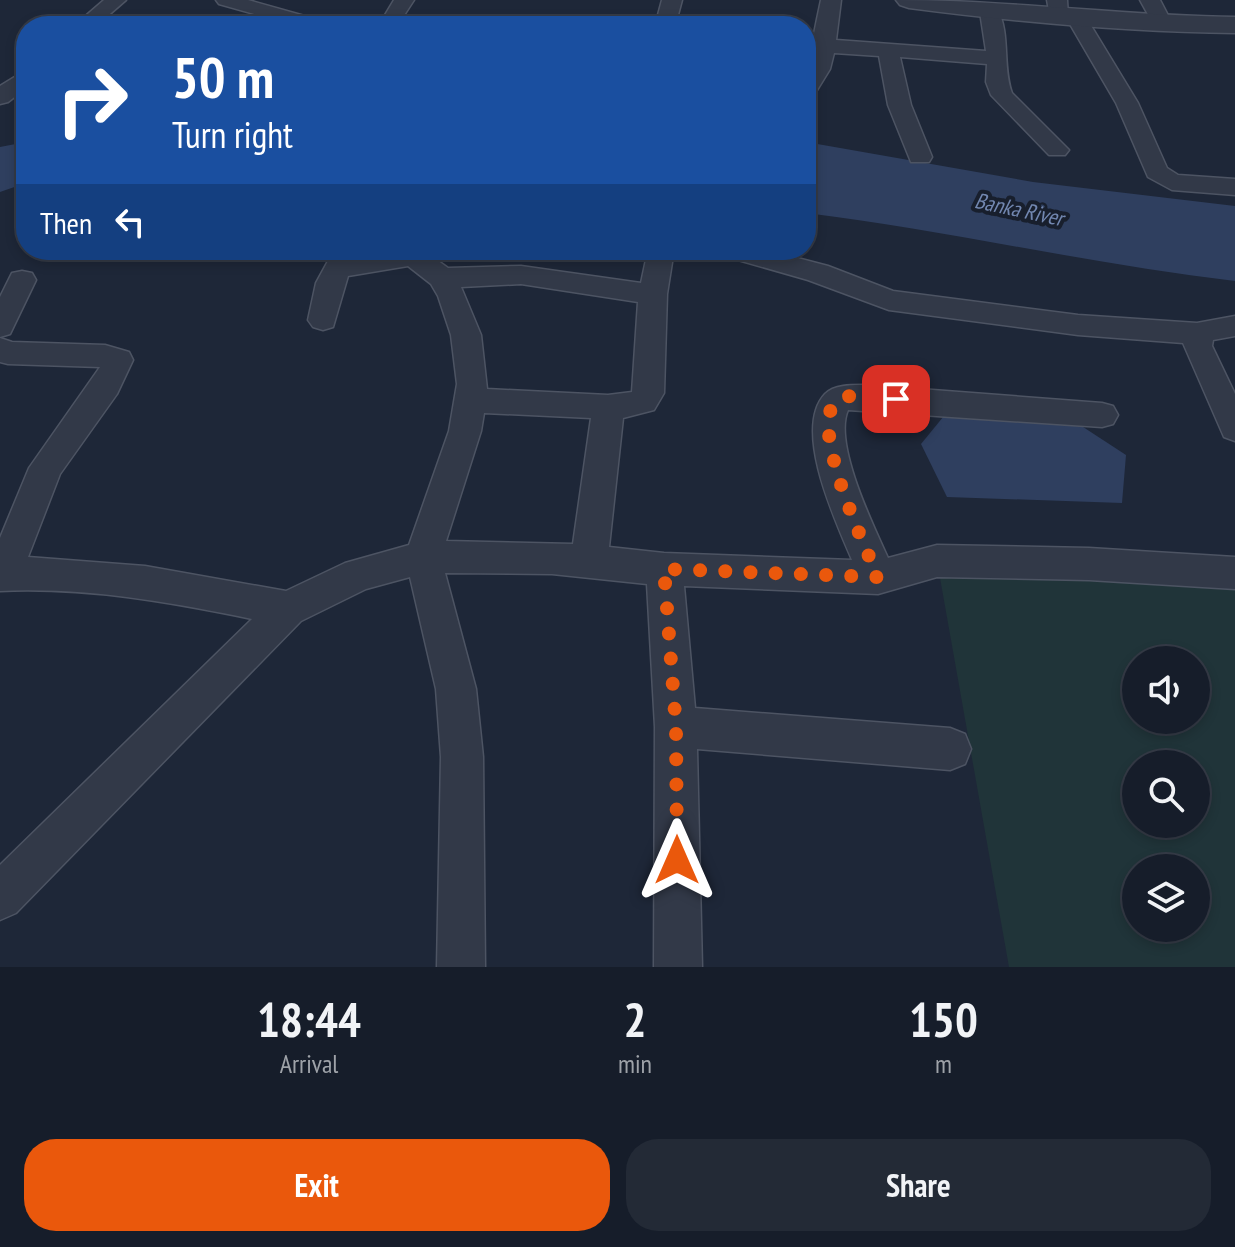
<!DOCTYPE html>
<html lang="en">
<head>
<meta charset="utf-8">
<style>
  :root { --surface:#161d2a; --page:#232a36; --text:#f1f3f6; --muted:#9ea2a8; --line:#353b47; --accent:#ea580c }
  body { margin:0; font-family:"PT Sans Narrow",sans-serif; background:var(--page); color:var(--text); height:100vh; display:flex; flex-direction:column; font-size:30px; white-space:nowrap }
  * { box-sizing:border-box; margin:0 }
  p { font-size:26px; color:var(--muted) }
  .icon { flex:none; width:44px; height:44px; fill:none; stroke:currentColor; stroke-width:2; stroke-linecap:round; stroke-linejoin:round }
  .map { position:relative; height:967px; overflow:hidden }
  .panel { display:flex; flex-direction:column; background:var(--surface); flex:1 }
  .panel>* { flex:none }
  .top-card { position:absolute; left:16px; top:16px; width:800px; height:244px; border-radius:32px; box-shadow:0 4px 12px #0003,0 0 0 2px var(--line); background:#1a4fa0; color:#fff; overflow:hidden }
  .controls { position:absolute; left:1122px; top:646px; display:grid; gap:16px }
  .controls a { display:grid; place-items:center; width:88px; height:88px; border-radius:50%; background:var(--surface); box-shadow:0 4px 12px #0003,0 0 0 2px var(--line); font-size:40px }
  .pin { position:absolute; display:grid; place-items:center; width:68px; height:68px; color:#fff; margin:-34px; border-radius:16px; box-shadow:0 4px 12px #0006 }
  .me { position:absolute; width:88px; margin:-44px; rotate:0deg; stroke-linejoin:round; filter:drop-shadow(0 0 6px #0008) }
  .turn { display:flex; align-items:center; gap:28px; height:168px; padding:0 24px; font-size:36px }
  .turn .icon { width:104px; height:104px; stroke-width:2.5 }
  .turn b { display:block; font-size:56px; line-height:68px }
  .then { display:flex; align-items:center; height:76px; padding:0 24px; background:#0003; gap:16px; font-size:30px }
  .eta { display:flex; justify-content:space-evenly; align-items:center; height:136px; text-align:center }
  .eta b { font-size:48px; font-weight:700; line-height:56px }
  .primary-button { display:flex; gap:16px; margin-top:auto; padding:16px 24px }
  .primary-button a { flex:1; height:92px; border-radius:32px; background:var(--accent); color:#fff; font-size:32px; font-weight:700; line-height:92px; text-align:center }
  .primary-button a+a { background:var(--page); color:var(--text) }
  .map>svg:first-child { display:block }
  .green { fill:#203439; fill-rule:evenodd }
  .water { fill:#2f3f5f }
  .lines { fill:none; stroke-linecap:round; stroke-linejoin:round }
  .minor-casing { stroke:#4d5463; stroke-width:3 }
  .tertiary-casing { stroke:#4d5463; stroke-width:3 }
  .minor { fill:#323948; fill-rule:evenodd }
  .tertiary { fill:#323948; fill-rule:evenodd }
  .route { stroke:#ea580c; stroke-width:14; stroke-dasharray:0 25.2 }
  .labels { text-anchor:middle; dominant-baseline:central; stroke-width:8; stroke-linejoin:round; paint-order:stroke }
  .far-water-label { font-size:22px; font-style:italic; fill:#7287b0; stroke:#181f2d }
</style>
</head>
<body>
<div class="map">
<svg width="1235" height="967" viewBox="0 0 1235 967">
  <rect width="100%" height="100%" fill="#1e2738"/>
  <path class="green" d="M937 561 1235 580V967H1009ZM1136 660H1196V720H1136ZM1136 764H1196V824H1136ZM1136 868H1196V928H1136Z"/>
  <g class="water">
    <polygon points="26,142 26,183 0,192 0,147"/>
    <path d="M806 142 1033 182 1235 206V281C1091 264 950 231 806 213Z"/>
    <polygon points="948,411 1080,425 1126,455 1122,503 947,497 921,444"/>
  </g>
  <g class="lines">
    <defs>
      <g id="minor">
        <polygon points="104,0 126,0 96,26 74,26"/>
        <polygon points="216,0 248,0 326,22 329,26 297,26 219,4"/>
        <polygon points="394,0 414,0 399,23 366,26 385,15"/>
        <polygon points="662,0 682,0 675,26 655,26"/>
        <path d="M821 0H841L836 40 986 51 980 12 983 8H997C1011 34 1002 66 1012 93L1069 150 1065 155H1049L991 95 986 82 987 64 900 57 911 105 932 157 929 162H911L888 105 879 56 834 53 830 69 814 95 806 97C806 68 815 29 821 0Z"/>
        <polygon points="1047,0 1067,0 1068,17 1065,21 1051,21"/>
        <polygon points="1140,0 1160,0 1173,25 1170,29 1156,29"/>
        <polygon points="1077,13 1087,19 1138,103 1167,168 1178,175 1235,179 1235,195 1172,190 1148,177 1116,103 1067,19"/>
        <polygon points="26,70 26,88 8,102 0,104 0,86"/>
        <path d="M392 250H423L448 268 521 266 641 283 648 250H674L667 294 664 393 654 410 623 418 609 547 664 553 852 560C836 522 792 429 825 394 835 384 854 385 867 385L1102 403 1113 406 1118 415 1113 424 1102 427 848 410C833 443 873 525 888 558L937 545 1089 548 1235 557V589L1089 580 937 577 878 594 684 586 695 708 950 728 965 734 971 749 965 764 950 770 697 749 702 967H654L655 727 647 584 552 574 445 573 476 689 483 757 485 967H437L441 757 436 689 410 577 366 589 301 621 16 913 0 920V865L252 619C169 602 85 587 0 591V538L29 468 100 367 8 364 0 362V338L12 342 105 345 129 352 133 360 117 394 60 474 28 557 145 566 286 591 345 563 409 545 449 431 457 384 451 335 438 296 431 284 408 266 348 276 333 327 323 330 313 327 308 320 316 283 328 261ZM521 284 638 302 632 392 608 395 487 389 481 335 461 287ZM484 413 591 418 573 544 446 541 481 431Z"/>
        <polygon points="721,250 767,250 828,266 893,291 1078,315 1197,323 1235,316 1235,336 1213,340 1212,346 1235,394 1235,441 1224,437 1183,343 1078,335 889,310 808,280 724,256"/>
        <polygon points="22,271 32,273 36,280 10,334 0,337 0,297 12,273"/>
      </g>
      <path id="tertiary" d="M896 0C1010 0 1122 16 1235 17V33C1126 32 1017 22 909 8L900 5Z"/>
    </defs>
    <use href="#minor" class="minor-casing"/>
    <use href="#tertiary" class="tertiary-casing"/>
    <use href="#minor" class="minor"/>
    <use href="#tertiary" class="tertiary"/>
  </g>
  <g class="lines">
    <path class="route" d="M677 860 676 727 664 569 878 577C866 549 808 425 836 402 850 390 880 398 896 399"/>
  </g>
  <g class="labels">
    <g class="far-water-label">
      <text transform="translate(1019 209) rotate(12)">Banka River</text>
    </g>
  </g>
</svg>
<div class="controls">
<a><svg class="icon" aria-label="sound" viewBox="0 0 24 24"><path d="M4 9h4l5-4v14l-5-4H4zM17 9q2 3 0 6"/></svg></a>
<a><svg class="icon" aria-label="search" viewBox="0 0 24 24"><circle cx="10" cy="10" r="6"/><path d="M15 15l6 6"/></svg></a>
<a><svg class="icon" aria-label="layers" viewBox="0 0 24 24"><path d="M12 4l9 5-9 5-9-5zM3 14l9 5 9-5"/></svg></a>
</div>
<div class="pin" style="left:896px;top:399px;background:#d93025"><svg class="icon" aria-label="arrive" viewBox="0 0 24 24"><path d="M6 21V4h12l-3 4 3 4H6"/></svg></div>
<svg class="me" style="left:677px;top:860px" viewBox="-20 -20 40 40"><path d="M0-17L14 15 0 8-14 15z" fill="#ea580c" stroke="#fff" stroke-width="4"/></svg>
<div class="top-card">
<div class="turn"><svg class="icon" aria-label="right" viewBox="0 0 24 24"><path d="M7 20v-9h11M14 6l5 5-5 5"/></svg><div><b>50 m</b>Turn right</div></div>
<div class="then">Then<svg class="icon" aria-label="left" viewBox="0 0 24 24"><path d="M17 20v-9H6M10 6l-5 5 5 5"/></svg></div>
</div>
</div>
<section class="panel">
<div class="eta">
<div><b>18:44</b><p>Arrival</p></div>
<div><b>2</b><p>min</p></div>
<div><b>150</b><p>m</p></div>
</div>
<div class="primary-button"><a>Exit</a><a>Share</a></div>
</section>
</body>
</html>
